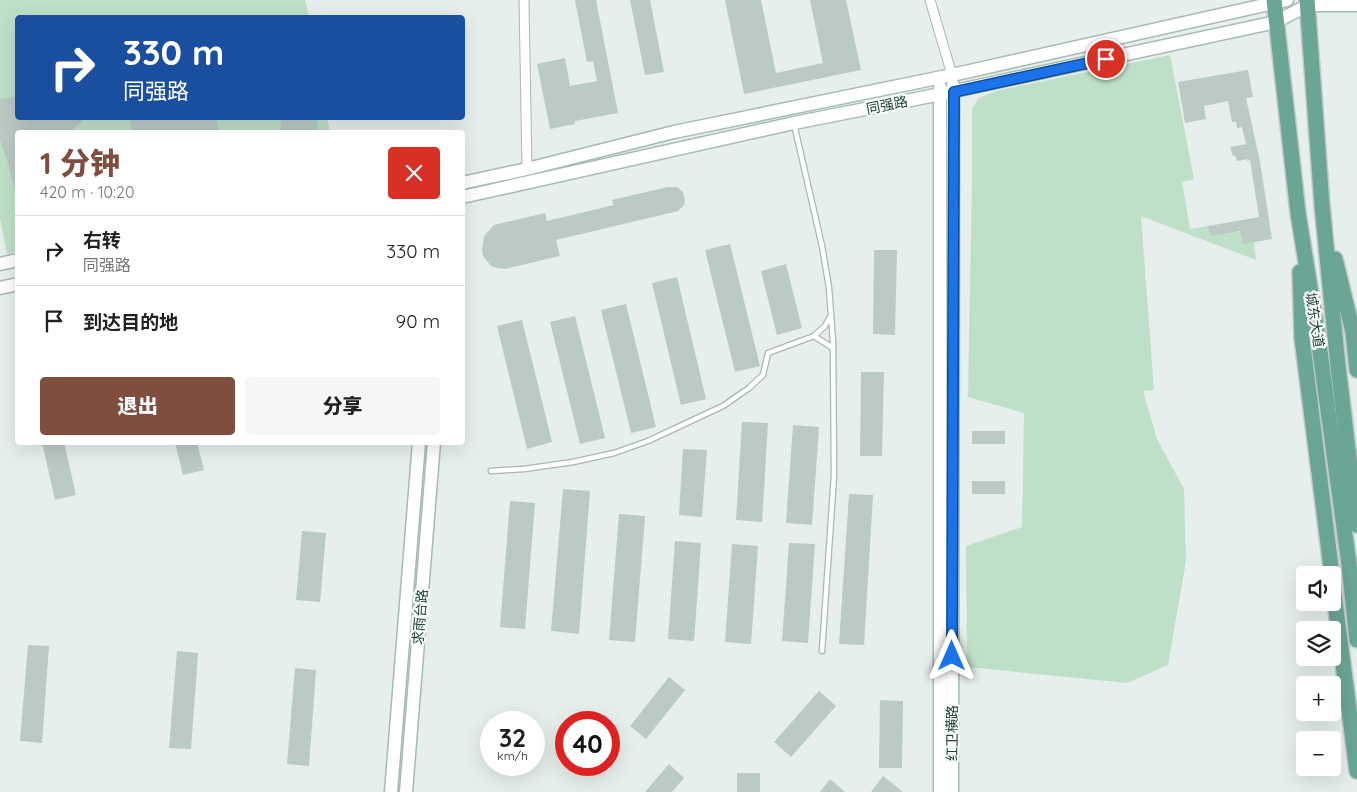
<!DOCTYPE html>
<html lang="zh">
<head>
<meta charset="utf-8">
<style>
  :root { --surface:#fff; --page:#f6f6f6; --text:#202124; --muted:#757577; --line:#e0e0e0; --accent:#7f4e3f }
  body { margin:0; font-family:Quicksand,"Noto Sans SC",sans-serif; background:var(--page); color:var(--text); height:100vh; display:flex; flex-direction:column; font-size:19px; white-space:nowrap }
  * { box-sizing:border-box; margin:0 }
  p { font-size:16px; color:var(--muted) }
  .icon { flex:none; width:28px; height:28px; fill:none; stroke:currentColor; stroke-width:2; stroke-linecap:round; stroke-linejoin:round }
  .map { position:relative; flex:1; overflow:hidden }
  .side { position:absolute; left:15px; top:130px; width:450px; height:315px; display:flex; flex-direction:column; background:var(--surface); border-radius:5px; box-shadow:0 5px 20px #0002 }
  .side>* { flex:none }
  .hud { position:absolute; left:15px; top:15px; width:450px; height:105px; border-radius:5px; box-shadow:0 5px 20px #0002; background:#1a4fa0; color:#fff; overflow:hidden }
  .fabs { position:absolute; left:1296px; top:566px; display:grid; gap:10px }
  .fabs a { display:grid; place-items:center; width:45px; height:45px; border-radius:5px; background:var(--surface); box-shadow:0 5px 20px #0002; font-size:25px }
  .speed { position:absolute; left:480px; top:711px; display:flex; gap:10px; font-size:25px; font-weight:700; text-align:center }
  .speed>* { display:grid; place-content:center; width:65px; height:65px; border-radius:50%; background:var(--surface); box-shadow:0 5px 20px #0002; line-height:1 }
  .speed small { font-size:12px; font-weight:400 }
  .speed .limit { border:8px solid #d22; background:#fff; color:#111 }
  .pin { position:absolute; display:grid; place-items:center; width:42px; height:42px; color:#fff; margin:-21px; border:2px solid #fff; border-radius:50%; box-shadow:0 1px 5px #0007 }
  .me { position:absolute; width:55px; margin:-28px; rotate:0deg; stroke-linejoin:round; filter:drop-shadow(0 0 4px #0008) }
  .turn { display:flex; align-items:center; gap:18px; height:105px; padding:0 25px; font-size:22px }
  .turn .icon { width:65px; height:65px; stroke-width:2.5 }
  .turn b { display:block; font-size:35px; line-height:42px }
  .round { display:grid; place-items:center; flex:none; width:52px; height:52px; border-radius:5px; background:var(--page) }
  .headline { display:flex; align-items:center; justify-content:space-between; height:85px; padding:0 25px }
  h1 { font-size:30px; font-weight:800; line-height:38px; color:var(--accent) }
  .button { display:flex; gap:10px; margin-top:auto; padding:10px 25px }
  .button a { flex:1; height:58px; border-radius:5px; background:var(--accent); color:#fff; font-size:20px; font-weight:800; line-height:58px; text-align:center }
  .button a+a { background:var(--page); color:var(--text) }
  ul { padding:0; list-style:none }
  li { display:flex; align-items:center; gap:15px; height:70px; padding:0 25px; border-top:1px solid var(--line) }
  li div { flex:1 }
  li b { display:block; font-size:19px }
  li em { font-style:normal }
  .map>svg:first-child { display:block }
  .green { fill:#bfe0c8 }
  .building { fill:#bbcac4 }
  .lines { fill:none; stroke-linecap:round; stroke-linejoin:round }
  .lane-casing { stroke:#a8b8b2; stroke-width:7 }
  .street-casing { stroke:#a8b8b2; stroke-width:11 }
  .secondary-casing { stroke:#a4bbb3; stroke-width:15 }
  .primary-casing { stroke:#c2cac8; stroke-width:18 }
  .lane { stroke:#fff; stroke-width:4.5 }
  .street { stroke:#fff; stroke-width:9 }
  .secondary { stroke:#fff; stroke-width:12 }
  .primary { stroke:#6aa596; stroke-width:15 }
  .route-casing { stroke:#114b97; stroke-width:12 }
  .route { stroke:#1a73e8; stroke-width:9 }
  .labels { text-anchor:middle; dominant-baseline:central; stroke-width:4.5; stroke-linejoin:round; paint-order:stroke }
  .street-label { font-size:14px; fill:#24423a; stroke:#f7fbf9 }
</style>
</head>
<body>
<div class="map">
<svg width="1357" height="792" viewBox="0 0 1357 792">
  <rect width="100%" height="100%" fill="#e6efeb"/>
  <g class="green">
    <polygon points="0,0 305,0 309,17 18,18 18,118 327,118 330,132 18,132 17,252 7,254 0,218"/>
    <polygon points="1170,55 1194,179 1182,182 1190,229 1208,226 1236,231 1241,233 1254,242 1256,260 1141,216 1154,390 1143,391 1157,439 1184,489 1186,561 1168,665 1127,683 967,667 966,546 1022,527 1024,413 968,397 972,180 972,108 979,98 996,91"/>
  </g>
  <g class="building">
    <polygon points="575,0 596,0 618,113 575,121 575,124 550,129 537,64 565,58 570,86 597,81 593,61 587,62"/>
    <polygon points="630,0 650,0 664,72 645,75"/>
    <polygon points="725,0 761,0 776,73 823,63 810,0 846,0 861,70 744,94"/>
    <polygon points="1248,70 1253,97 1246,98 1260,162 1272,239 1243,244 1240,231 1210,236 1208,226 1259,217 1250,160 1247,161 1247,159 1237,161 1235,155 1233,156 1230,147 1246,144 1242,127 1237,128 1236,122 1232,122 1228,101 1204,106 1206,119 1185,123 1178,82"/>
    <polygon points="18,96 18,118 85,118 76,126 72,132 18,132 18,186 14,187 9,166 0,140 0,99"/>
    <polygon points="129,118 216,118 219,132 141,132 140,130 132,131"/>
    <polygon points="281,118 316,118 319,132 279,132 281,125"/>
    <polygon points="668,187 677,187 683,192 685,201 684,205 678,211 556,240 560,256 505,269 497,268 491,266 483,256 482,250 484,236 494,225 545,213 547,221 614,205 612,200"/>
    <polygon points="730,244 760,366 735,372 705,250"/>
    <polygon points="874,250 897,250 895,335 873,334"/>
    <polygon points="786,264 802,328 777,335 761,271"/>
    <polygon points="677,277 706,399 681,405 652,283"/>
    <polygon points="626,304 656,427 631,433 601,310"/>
    <polygon points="575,316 605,438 580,444 550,322"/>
    <polygon points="522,320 552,442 527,449 497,326"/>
    <polygon points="861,372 884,372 882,456 860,456"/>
    <polygon points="742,422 768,423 762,522 736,520"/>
    <polygon points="793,425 819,427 812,525 786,523"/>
    <rect x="972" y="431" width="33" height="13"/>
    <polygon points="42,442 64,442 76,495 55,500"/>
    <polygon points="175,442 197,442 204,470 183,475"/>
    <polygon points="683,449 707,450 702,517 679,515"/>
    <rect x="972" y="481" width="33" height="13"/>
    <polygon points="563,489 590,491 579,634 551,631"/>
    <polygon points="849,494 873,495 864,645 839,644"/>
    <polygon points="510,501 535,503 525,629 500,627"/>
    <polygon points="619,514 645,516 635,642 609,640"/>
    <polygon points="302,531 326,533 320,602 296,600"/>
    <polygon points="675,541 701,543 694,641 668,639"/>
    <polygon points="789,543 815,544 808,643 782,641"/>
    <polygon points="732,544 758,546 751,644 725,642"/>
    <polygon points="28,645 49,646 42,743 20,741"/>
    <polygon points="177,651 198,653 191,749 169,748"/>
    <polygon points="295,668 316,670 309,766 287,764"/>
    <polygon points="669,677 685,690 646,739 630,726"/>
    <polygon points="819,691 836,706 791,757 774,742"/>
    <polygon points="880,700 903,701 902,768 879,768"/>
    <polygon points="669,764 684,778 672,792 645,792"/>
    <rect x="737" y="773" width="23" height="19"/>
    <polygon points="883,776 903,792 871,792"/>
    <polygon points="830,779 845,792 820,792"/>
  </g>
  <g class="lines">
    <defs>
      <g id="lane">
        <polyline points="794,124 822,246 829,288 833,342 834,476 822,651"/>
        <polyline points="814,336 833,348"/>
        <polyline points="491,471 524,469 573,462 614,453 648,441 723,406 749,388 763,375 768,353 814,336 825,326 830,317"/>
      </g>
      <g id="street">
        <polyline points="524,0 527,169"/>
        <polyline points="930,0 952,75"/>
      </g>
      <g id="secondary">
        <polyline points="1309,5 1357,5"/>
        <polyline points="462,183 527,169 674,132 952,75 1287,0"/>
        <polyline points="462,197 794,123 941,94 1276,22 1317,0"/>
        <polyline points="0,264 18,260"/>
        <polyline points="0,288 18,284"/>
        <polyline points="391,792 419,442"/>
        <polyline points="406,792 434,442"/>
        <polyline points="940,792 940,87"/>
        <polyline points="952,792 953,85"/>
      </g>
      <g id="primary">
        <polyline points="1274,0 1298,213 1318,337 1349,564 1357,640"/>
        <polyline points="1307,0 1322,205 1338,366 1357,525"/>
        <polyline points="1335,259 1353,332 1357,370"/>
        <polyline points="1300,272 1302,338 1332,575"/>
        <polyline points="1332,579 1357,771"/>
      </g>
    </defs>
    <use href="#lane" class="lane-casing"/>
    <use href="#street" class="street-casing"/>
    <use href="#secondary" class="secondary-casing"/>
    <use href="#primary" class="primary-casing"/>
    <use href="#lane" class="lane"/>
    <use href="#street" class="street"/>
    <use href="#secondary" class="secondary"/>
    <use href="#primary" class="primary"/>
  </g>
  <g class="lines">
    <defs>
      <polyline id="route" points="952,656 954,92 1106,59"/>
    </defs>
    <use href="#route" class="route-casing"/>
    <use href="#route" class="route"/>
  </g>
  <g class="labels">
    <g class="street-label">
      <text transform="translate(887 105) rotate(-11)">同强路</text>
      <text transform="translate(1315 320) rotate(81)">城东大道</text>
      <text transform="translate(420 617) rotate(-85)">求雨台路</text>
      <text transform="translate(952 733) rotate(-90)">红卫横路</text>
    </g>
  </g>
</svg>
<div class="fabs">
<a><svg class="icon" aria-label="sound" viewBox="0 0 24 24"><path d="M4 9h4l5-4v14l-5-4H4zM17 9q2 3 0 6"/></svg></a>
<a><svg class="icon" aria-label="layers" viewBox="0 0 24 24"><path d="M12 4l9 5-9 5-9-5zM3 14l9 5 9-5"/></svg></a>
<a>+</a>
<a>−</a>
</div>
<div class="speed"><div>32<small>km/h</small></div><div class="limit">40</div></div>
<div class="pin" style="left:1106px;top:59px;background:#d93025"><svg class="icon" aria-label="arrive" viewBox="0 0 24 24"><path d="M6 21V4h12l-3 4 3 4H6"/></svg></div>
<svg class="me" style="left:952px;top:656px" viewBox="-20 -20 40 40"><path d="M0-17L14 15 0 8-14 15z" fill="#1a73e8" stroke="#fff" stroke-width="4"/></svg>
<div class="hud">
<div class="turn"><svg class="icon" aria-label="right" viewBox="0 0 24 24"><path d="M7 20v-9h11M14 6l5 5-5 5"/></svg><div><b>330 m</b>同强路</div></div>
</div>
<section class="side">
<div class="headline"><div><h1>1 分钟</h1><p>420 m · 10:20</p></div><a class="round" style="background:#d93025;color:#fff"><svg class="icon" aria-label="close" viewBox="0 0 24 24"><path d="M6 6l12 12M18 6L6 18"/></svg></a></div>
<ul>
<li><svg class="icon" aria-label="right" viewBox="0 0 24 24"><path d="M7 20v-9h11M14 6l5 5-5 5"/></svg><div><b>右转</b><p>同强路</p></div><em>330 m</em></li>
<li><svg class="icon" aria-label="arrive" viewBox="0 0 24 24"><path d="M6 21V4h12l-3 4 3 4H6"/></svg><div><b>到达目的地</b></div><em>90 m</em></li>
</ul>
<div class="button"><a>退出</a><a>分享</a></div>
</section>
</div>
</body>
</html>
